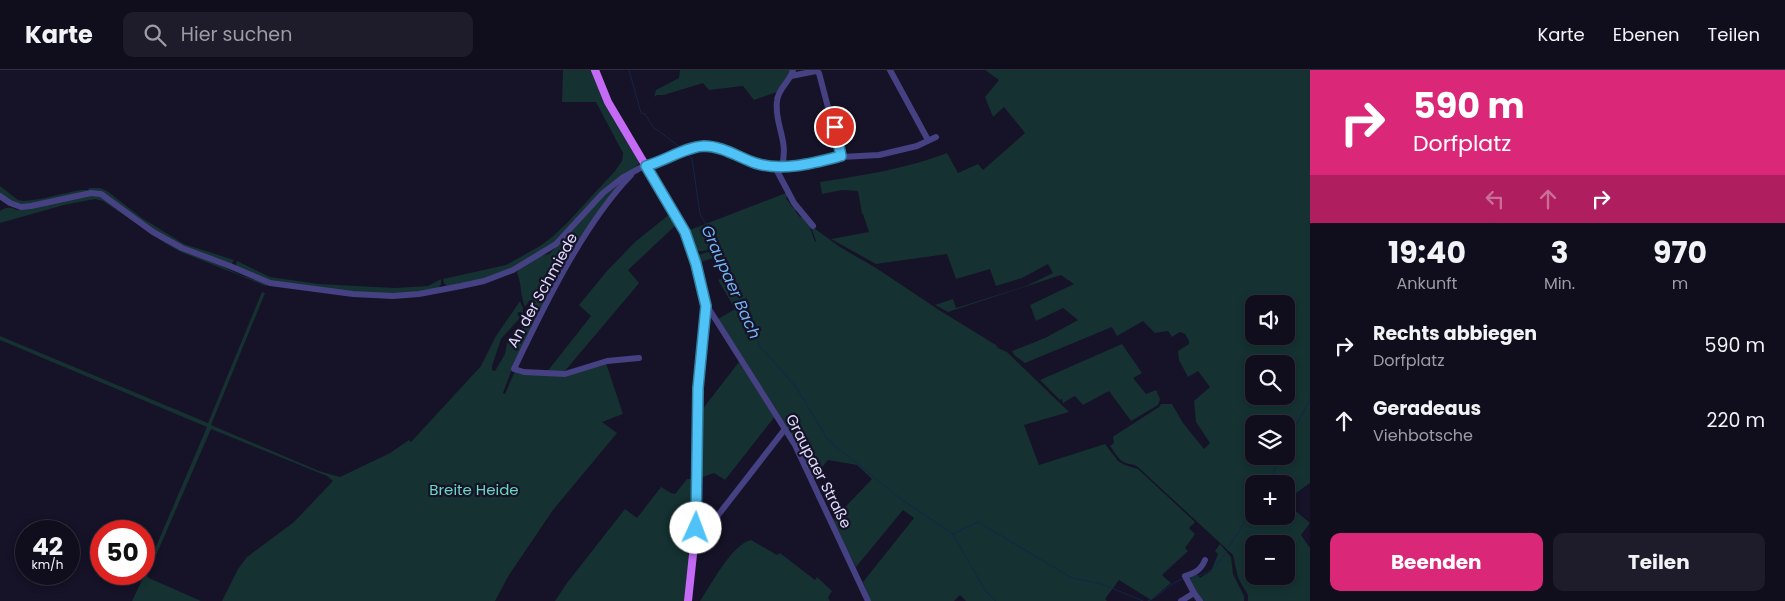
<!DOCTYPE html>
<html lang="de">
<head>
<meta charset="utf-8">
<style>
  :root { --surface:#100e1d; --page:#1e1c2a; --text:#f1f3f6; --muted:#9c9ca4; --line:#302e3b; --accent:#db2777 }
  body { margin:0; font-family:Poppins,sans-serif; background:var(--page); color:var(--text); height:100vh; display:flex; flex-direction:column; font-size:19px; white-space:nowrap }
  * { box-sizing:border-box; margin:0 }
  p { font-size:16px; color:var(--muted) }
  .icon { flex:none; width:28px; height:28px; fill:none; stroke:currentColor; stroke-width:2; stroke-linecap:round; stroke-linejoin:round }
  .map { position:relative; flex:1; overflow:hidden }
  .panel { display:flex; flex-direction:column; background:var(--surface); width:475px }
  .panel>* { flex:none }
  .top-card { background:#db2777; color:#fff; overflow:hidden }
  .tools { position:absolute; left:1245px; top:225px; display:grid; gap:10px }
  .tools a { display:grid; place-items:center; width:50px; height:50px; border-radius:10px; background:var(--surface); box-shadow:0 2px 8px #0003,0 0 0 1px var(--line); font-size:25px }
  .speed { position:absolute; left:15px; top:450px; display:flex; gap:10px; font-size:25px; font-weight:700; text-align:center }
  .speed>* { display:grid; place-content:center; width:65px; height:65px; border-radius:50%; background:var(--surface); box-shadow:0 2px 8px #0003,0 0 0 1px var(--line); line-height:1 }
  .speed small { font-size:12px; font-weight:400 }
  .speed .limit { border:8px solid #d22; background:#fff; color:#111 }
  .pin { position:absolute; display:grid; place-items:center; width:42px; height:42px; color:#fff; margin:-21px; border:2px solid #fff; border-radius:50%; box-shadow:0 1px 5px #0007 }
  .me { position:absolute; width:55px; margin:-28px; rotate:2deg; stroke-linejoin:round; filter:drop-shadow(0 0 4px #0008) }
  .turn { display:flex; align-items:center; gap:18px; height:105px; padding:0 20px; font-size:22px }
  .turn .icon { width:65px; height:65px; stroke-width:2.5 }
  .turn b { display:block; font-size:35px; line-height:42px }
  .lanes { display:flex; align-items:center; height:48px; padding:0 20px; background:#0003; justify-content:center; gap:25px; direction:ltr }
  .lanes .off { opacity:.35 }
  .eta { display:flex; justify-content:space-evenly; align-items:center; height:85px; text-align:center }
  .eta b { font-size:30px; font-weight:700; line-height:35px }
  .button { display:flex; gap:10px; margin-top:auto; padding:10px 20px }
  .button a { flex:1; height:58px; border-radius:10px; background:var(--accent); color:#fff; font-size:20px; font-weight:700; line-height:58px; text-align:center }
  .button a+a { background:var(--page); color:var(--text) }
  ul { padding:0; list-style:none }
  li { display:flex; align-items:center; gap:15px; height:75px; padding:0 20px }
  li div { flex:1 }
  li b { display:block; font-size:19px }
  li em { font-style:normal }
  header { display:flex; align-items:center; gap:30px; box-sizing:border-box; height:70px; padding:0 25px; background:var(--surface); border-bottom:1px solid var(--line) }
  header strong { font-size:24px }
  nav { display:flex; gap:28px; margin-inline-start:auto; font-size:18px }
  .search { width:350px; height:45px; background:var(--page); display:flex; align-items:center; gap:12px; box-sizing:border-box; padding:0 18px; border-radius:10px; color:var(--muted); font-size:19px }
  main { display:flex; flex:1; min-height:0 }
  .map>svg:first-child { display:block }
  .green { fill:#153131; fill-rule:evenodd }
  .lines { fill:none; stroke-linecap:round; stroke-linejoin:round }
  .stream { stroke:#13264a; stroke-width:1 }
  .minor { stroke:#454183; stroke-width:6 }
  .major { stroke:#c46af4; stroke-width:8 }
  .route-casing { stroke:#337fa1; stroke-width:12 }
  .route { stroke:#4fc3f7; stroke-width:9 }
  .labels { text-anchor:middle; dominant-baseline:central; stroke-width:4.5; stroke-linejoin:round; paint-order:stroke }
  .street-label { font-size:15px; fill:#e0dbfc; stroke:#161227 }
  .park-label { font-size:15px; fill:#6bd8c0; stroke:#161227 }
  .water-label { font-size:16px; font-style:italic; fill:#71b4f4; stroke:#161227 }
</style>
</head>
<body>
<header>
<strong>Karte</strong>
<div class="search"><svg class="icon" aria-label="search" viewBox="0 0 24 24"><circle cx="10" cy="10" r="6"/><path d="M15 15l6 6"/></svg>Hier suchen</div>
<nav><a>Karte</a><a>Ebenen</a><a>Teilen</a></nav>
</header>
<main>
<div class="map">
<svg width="1310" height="531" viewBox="0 0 1310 531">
  <rect width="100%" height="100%" fill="#161227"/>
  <g class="green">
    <path d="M563 0H592L640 92C635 99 628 103 620 107L560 169 519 195 484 209 447 216 444 213 443 209 506 195 540 176 552 167 567 153 615 101 622 91 623 83 596 32H562Z"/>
    <polygon points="680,0 792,0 777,22 754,30 743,16 709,20 703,13 664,25 657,25 654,27 656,20 679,8"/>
    <path d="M985 0H1310V413L1286 430V414H1254V446H1278L1281 449 1286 446V444L1292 438 1310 453 1301 465 1310 478V531H1248V525L1238 508 1233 485 1139 398C1135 394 1131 395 1126 393 1119 391 1115 383 1111 377L1110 376 1114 373 1113 367 1114 366 1159 337 1161 334H1172L1183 353 1204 379 1210 373 1196 352 1194 331 1210 317 1198 301 1188 307 1179 290 1178 281 1189 274V271L1185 264 1180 262 1172 267 1168 261 1155 263 1143 251 1117 266 1112 257 1025 293 1014 285 1012 281 1045 268 1078 250 1063 238 1036 251 1030 235 1074 214 1061 205 948 242 935 235 953 229 956 238 1026 216 1053 203 1048 194 1022 208 996 216 990 199 956 209 947 184 876 194 831 169 869 162 863 144H862L858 121 842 120 822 124 820 112C863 105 906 99 947 83L958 103 978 94 983 100 1025 63 1004 37 993 47 985 27 999 10ZM1254 234H1286V266H1254ZM1254 294H1286V326H1254ZM1254 354H1286V386H1254ZM1254 474H1286V506H1254Z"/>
    <path d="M628 105 600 139 512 299 503 323 505 324 515 301 565 306 606 293 623 344 602 352 617 363 553 440 509 505 495 531H222L238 499 247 487 294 452 333 411 327 406 211 359 147 506 149 508 201 531H132L144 506 139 504H144V501L146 500 207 357 0 270V266L208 353 262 222 265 223 211 355 319 401 340 407 390 383 409 370 411 372 481 296 496 266 520 231 523 238V243L519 242 517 244 520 247 518 250 501 269 492 296V300L495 301 505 284 507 273 518 263 526 249 533 235 530 230 525 237C520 226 522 214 517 203L519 198 540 186 549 184 563 170 604 123Z"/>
    <polygon points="0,116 18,130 24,131 40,129 80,120 88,120 89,118 100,118 107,121 142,148 184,174 234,190 231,195 167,169 101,123 22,135 14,133 0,123"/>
    <polygon points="786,123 788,125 786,128 793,138 795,136 798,139 795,141 800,147 803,146 808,152 815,172 816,171 812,160 814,158 840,177 876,198 939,240 996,275 998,278 1007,282 1069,342 1024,355 1039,395 1105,374 1118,391 1125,395 1138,399 1195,452 1189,458 1195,464 1185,478 1188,481 1162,505 1171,513 1151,530 1119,510 1105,529 1107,531 966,531 960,525 954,531 870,531 863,512 914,448 903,440 856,497 832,451 872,409 857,395 828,390 813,409 718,249 735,239 718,210 727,206 719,186 698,193 696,186 719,178 719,177 703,181 694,181 687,161"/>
    <path d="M91 125 104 127 140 156 240 205 268 214 266 216 181 182 165 173 103 131 95 129 64 135 0 153V141C6 137 10 137 17 140Z"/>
    <polygon points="671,143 677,154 628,200 639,213 635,218 564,302 546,303 591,246 579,235 607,201 635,172"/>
    <polygon points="237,191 270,207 319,214 395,218 428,216 441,209 441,214 438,219 419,222 374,225 270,211 239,199 236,195"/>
    <polygon points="1122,274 1142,303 1133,308 1146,324 1156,320 1160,329 1158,335 1131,351 1109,321 1083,335 1075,326 1063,333 1062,329 1060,330 1040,310"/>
    <polygon points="739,292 776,345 725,410 714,403 700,408 698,341 701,341"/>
    <polygon points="687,409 695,409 695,447 686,531 555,531 567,513 625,439 637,448 661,417 671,423 675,424"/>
    <path d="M751 470 777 485 780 483 815 510 817 507 832 521 828 528 830 531H700C711 515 732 474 751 470Z"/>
    <polygon points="1220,474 1231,487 1233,504 1244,526 1244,531 1202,531 1187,507 1197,504 1200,508 1211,501 1218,484 1215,481"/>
  </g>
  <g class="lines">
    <g class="stream">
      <polyline points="629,0 641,43 645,44 653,57 684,80"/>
      <polyline points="687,83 692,89 700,144 712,165 760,276 796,317 828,370 901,429 953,464 986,522 996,531"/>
      <polyline points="1286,375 1310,329"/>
      <polyline points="1269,414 1281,386"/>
      <polyline points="953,464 978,452 1072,508 1102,514 1143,531"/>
      <polyline points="1229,477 1254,437"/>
      <path d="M1189 509C1208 505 1217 497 1227 481"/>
      <path d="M1148 531C1161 526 1169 513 1183 509"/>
    </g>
    <g class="minor">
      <polyline points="890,0 928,70"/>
      <polyline points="791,6 816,1 819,3 841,87"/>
      <path d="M782 96C789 69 774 55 777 31 778 18 790 12 793 0"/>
      <polyline points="775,97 794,133 813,156"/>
      <path d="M631 105C583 155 544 236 514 299L524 302 565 304 607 291 639 288"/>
      <polyline points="0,126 10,133 21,137 31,136 91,123 101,124 153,162 182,178 230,196 270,213 353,224 393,226 419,224 461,216 484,211 513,200 556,174 603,123 622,108 642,97 699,77 716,78 756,93 775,97 808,94 841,87 879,85 917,76 936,67"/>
      <polyline points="706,236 709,239 795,375 868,531"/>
      <polyline points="695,469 697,469 705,462 785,359"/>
      <polyline points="1181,531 1194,523"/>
      <path d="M1200 531 1194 523 1185 506C1195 503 1201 500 1205 490"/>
    </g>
    <polyline class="major" points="595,0 608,32 685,162 696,194 706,236 698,318 696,374 697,447 688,531"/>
  </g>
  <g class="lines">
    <defs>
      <path id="route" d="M696 458 698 318 706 236 696 194 685 162 646 96C665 91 685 77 704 76 722 76 738 87 755 93 782 102 814 93 841 86L835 57"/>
    </defs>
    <use href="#route" class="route-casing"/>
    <use href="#route" class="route"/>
  </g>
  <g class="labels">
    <g class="street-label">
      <text transform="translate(542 220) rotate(-61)">An der Schmiede</text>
      <text transform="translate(819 401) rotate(63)">Graupaer Straße</text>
    </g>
    <g class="park-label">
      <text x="474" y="419">Breite Heide</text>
    </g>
    <g class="water-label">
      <text transform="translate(731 212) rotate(66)">Graupaer Bach</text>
    </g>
  </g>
</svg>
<div class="tools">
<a><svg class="icon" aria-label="sound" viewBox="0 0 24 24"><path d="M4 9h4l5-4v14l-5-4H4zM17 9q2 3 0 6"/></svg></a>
<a><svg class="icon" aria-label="search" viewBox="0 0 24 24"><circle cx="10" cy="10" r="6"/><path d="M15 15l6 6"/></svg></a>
<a><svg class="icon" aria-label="layers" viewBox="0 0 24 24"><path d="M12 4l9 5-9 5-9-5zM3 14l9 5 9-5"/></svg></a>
<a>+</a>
<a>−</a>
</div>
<div class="speed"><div>42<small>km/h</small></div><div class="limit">50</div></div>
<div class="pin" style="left:835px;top:57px;background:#d93025"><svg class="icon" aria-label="arrive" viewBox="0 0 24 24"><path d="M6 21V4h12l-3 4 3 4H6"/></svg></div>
<svg class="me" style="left:696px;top:458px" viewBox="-20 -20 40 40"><circle r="19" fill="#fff"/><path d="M0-13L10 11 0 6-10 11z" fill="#4fc3f7"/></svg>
</div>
<section class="panel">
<div class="top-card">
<div class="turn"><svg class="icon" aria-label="right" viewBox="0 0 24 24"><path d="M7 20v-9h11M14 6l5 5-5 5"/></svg><div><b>590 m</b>Dorfplatz</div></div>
<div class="lanes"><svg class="icon off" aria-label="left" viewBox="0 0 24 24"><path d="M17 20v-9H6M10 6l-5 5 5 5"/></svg><svg class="icon off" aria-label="ahead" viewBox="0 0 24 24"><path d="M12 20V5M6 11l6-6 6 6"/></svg><svg class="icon" aria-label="right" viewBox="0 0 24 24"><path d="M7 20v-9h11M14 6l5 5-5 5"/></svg></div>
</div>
<div class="eta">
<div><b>19:40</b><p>Ankunft</p></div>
<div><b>3</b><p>Min.</p></div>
<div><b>970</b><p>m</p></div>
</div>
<ul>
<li><svg class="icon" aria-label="right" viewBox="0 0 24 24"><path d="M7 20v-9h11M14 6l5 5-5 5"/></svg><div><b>Rechts abbiegen</b><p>Dorfplatz</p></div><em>590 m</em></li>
<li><svg class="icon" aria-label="ahead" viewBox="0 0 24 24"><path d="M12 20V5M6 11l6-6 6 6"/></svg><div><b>Geradeaus</b><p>Viehbotsche</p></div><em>220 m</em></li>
</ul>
<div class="button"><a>Beenden</a><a>Teilen</a></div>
</section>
</main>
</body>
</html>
